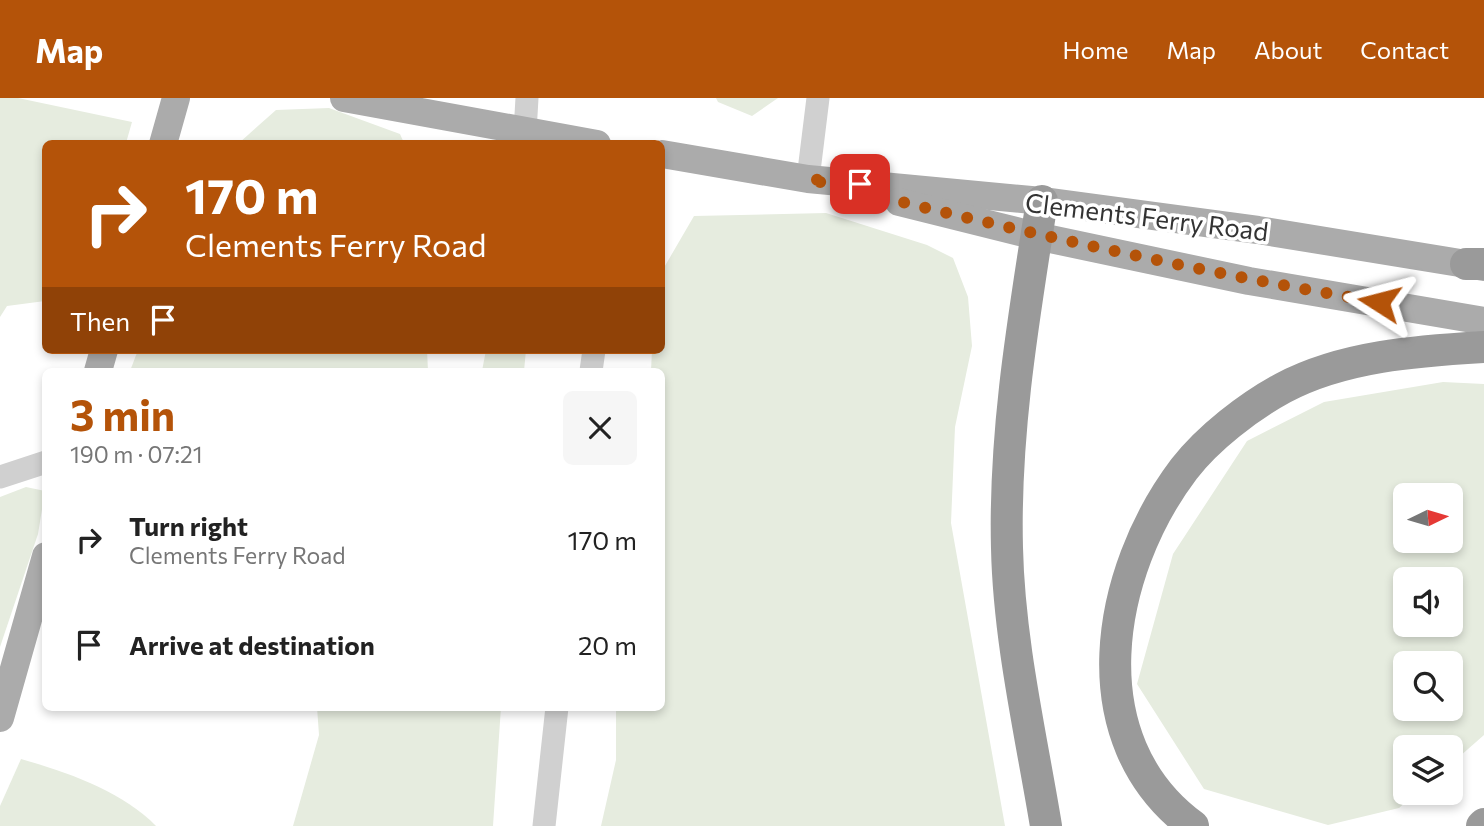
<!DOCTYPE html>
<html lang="en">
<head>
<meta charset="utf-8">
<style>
  :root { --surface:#fff; --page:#f6f6f6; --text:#222; --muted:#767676; --accent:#b45309 }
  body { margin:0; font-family:Commissioner,sans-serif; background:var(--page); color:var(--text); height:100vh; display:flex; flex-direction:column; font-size:26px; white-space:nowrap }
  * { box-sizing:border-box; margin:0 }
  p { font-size:23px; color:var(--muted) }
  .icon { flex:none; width:38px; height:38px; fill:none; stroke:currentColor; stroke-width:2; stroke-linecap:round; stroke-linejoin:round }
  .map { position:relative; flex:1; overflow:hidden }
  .details { position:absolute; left:42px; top:270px; width:623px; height:343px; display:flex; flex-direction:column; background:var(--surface); border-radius:10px; box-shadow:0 4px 10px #0003 }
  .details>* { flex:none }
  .guide { position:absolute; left:42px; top:42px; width:623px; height:214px; border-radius:10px; box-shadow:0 4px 10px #0003; background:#b45309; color:#fff; overflow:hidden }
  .needle { width:46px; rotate:85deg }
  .buttons { position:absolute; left:1393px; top:385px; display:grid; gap:14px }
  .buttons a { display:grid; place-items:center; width:70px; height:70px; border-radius:10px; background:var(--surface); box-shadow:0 4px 10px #0003; font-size:35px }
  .pin { position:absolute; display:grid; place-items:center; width:60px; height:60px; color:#fff; margin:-30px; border-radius:14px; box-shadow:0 4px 10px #0006 }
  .me { position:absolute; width:77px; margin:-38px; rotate:279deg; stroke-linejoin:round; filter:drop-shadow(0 0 5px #0008) }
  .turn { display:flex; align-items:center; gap:24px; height:147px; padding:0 28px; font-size:32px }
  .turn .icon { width:91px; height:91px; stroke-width:2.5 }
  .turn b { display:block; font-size:49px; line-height:60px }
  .then { display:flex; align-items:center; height:66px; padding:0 28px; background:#0003; gap:14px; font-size:26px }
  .round { display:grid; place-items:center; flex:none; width:74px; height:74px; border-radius:10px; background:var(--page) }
  .head { display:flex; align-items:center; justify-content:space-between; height:119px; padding:0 28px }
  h1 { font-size:42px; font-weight:700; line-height:52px; color:var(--accent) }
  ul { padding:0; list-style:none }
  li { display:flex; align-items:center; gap:21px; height:105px; padding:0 28px }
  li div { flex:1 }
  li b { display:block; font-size:26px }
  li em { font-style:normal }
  header { display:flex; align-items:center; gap:42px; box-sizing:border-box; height:98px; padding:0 35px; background:var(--accent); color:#fff }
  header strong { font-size:33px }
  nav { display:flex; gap:38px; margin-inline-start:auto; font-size:24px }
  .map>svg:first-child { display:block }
  .green { fill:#e6ecdf; fill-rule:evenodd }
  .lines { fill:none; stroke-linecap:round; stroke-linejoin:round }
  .minor { stroke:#d0d0d0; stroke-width:23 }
  .major { stroke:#ababab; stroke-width:28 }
  .highway { stroke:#9a9a9a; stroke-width:32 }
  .route { stroke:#b45309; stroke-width:12; stroke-dasharray:0 21.6 }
  .labels { text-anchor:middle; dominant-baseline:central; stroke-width:7; stroke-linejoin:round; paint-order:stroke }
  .street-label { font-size:26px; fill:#333; stroke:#fff }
</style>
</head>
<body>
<header>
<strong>Map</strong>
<nav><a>Home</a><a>Map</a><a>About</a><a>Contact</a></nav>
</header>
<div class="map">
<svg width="1484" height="728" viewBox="0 0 1484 728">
  <rect width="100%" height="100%" fill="#fff"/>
  <g class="green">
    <polygon points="0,0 18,0 132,24 126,45 46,46 45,203 7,208 0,219"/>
    <polygon points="716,0 778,0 752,18 718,4"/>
    <polygon points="329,10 400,36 404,45 239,45 276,12"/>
    <polygon points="826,115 927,147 953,160 968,199 972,248 955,329 951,425 1005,728 601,728 616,662 616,609 662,609 662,273 651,273 652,252 662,252 662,173 694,118"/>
    <polygon points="138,252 427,252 428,273 130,273"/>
    <polygon points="486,252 526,252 524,273 482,273"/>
    <path d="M1443 284 1484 286V637L1451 666V649H1405V695H1416L1399 710 1328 727 1204 691 1137 586 1173 456 1247 343 1324 304ZM1405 397H1451V443H1405ZM1405 481H1451V527H1405ZM1451 565V611H1405V565Z"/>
    <polygon points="26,389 45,393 38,436 0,549 0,399"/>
    <polygon points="317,609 501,609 493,728 293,728 319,637"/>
    <path d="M21 661C67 674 122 693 156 728H0V708Z"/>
  </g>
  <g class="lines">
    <g class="minor">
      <polyline points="525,34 527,0"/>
      <polyline points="808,81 818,0"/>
      <polyline points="591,273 594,252"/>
      <polyline points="0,379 46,364"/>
      <polyline points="544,728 557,609"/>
    </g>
    <g class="major">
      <polyline points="344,0 597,46"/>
      <polyline points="163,46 176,0"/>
      <polyline points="662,56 808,81 1042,103 1258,132 1484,169"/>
      <polyline points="899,104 1036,138 1249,183 1484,223"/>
      <polyline points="98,273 104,252"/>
      <polyline points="0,620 46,458"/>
    </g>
    <g class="highway">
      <path d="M1042 103C1024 218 1004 333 1007 450 1009 543 1031 637 1046 728"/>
      <polyline points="1466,166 1484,166"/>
      <path d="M1193 728C1076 642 1106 474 1184 371 1208 340 1248 309 1283 290 1343 258 1417 253 1484 249"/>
      <polyline points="1482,728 1484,726"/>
    </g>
  </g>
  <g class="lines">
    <path class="route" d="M860 86 808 81C997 128 1186 172 1379 204"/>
  </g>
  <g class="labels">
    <g class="street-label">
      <text transform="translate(1147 118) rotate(7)">Clements Ferry Road</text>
    </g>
  </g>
</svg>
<div class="buttons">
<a><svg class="needle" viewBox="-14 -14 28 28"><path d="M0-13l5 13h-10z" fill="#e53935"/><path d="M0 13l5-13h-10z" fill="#767676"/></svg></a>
<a><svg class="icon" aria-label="sound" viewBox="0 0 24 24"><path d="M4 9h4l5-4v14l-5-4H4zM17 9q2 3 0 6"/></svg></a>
<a><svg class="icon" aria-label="search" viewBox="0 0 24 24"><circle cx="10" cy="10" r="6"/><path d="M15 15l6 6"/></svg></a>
<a><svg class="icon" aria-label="layers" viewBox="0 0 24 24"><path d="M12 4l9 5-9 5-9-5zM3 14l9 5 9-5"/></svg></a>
</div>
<div class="pin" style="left:860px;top:86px;background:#d93025"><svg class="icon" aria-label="arrive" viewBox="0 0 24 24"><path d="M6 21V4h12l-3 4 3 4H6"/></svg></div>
<svg class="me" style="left:1379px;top:204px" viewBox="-20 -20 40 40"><path d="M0-17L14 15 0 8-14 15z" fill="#b45309" stroke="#fff" stroke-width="4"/></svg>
<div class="guide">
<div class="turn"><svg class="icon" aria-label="right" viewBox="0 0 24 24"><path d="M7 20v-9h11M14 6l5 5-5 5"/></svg><div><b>170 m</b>Clements Ferry Road</div></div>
<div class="then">Then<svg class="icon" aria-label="arrive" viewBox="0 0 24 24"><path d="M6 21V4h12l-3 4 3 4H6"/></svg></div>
</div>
<section class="details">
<div class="head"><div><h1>3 min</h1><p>190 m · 07:21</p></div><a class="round"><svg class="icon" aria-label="close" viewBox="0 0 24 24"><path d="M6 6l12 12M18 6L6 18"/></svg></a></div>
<ul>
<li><svg class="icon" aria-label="right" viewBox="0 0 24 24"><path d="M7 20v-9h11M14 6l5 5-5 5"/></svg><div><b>Turn right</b><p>Clements Ferry Road</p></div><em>170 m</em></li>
<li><svg class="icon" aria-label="arrive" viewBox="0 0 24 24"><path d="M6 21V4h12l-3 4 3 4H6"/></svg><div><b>Arrive at destination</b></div><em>20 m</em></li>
</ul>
</section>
</div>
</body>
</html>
